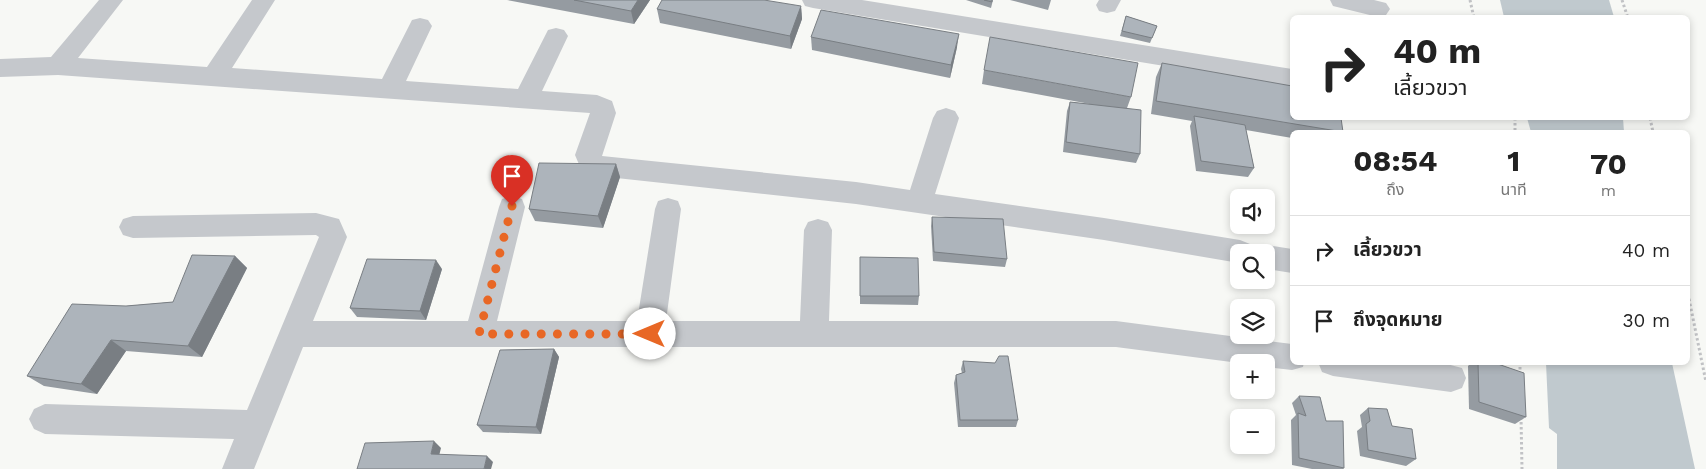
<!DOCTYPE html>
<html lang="th">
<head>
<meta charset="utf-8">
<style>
  :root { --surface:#fff; --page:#f6f6f6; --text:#222; --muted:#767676; --line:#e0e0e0 }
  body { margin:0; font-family:"Work Sans","Noto Sans Thai",sans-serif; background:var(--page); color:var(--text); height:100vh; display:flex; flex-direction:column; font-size:19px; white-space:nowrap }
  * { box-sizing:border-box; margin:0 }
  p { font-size:16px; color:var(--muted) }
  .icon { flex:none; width:28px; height:28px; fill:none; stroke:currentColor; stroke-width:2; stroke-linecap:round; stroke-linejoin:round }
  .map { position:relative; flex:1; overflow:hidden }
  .panel { position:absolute; left:1290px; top:130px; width:400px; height:235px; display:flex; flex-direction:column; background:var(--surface); border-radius:8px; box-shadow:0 2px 8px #0003 }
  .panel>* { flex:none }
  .top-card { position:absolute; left:1290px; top:15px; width:400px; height:105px; border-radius:8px; box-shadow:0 2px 8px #0003; background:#fff; color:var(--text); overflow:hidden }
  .tools { position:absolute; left:1230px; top:189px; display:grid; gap:10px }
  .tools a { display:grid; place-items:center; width:45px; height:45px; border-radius:8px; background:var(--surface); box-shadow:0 2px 8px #0003; font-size:25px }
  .pin { position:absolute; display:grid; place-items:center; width:42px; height:42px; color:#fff; margin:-51px -21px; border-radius:50% 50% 50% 0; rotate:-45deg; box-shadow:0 0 5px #0007 }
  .pin .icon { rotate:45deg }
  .me { position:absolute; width:55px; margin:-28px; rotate:270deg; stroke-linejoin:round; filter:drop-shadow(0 0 4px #0008) }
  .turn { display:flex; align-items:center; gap:18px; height:105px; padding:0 20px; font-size:22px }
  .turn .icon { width:65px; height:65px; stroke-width:2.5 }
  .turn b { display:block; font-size:35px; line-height:42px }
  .eta { display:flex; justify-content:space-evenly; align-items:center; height:85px; text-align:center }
  .eta b { font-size:30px; font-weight:700; line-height:35px }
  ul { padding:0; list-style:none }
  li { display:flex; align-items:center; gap:15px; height:70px; padding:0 20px; border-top:1px solid var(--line) }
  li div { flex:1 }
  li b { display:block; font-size:19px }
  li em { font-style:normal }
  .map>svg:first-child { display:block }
  .water { fill:#c0c9ce }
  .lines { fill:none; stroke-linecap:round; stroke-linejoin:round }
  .path { stroke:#c1c2c5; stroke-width:3; stroke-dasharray:2.5 2.5; stroke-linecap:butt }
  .minor { fill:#c5c8cc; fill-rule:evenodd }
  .wall { fill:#959ba1 }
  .shaded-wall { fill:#797e83 }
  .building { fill:#adb4bb; stroke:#797e83 }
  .route { stroke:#e86725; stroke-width:9; stroke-dasharray:0 16.2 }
</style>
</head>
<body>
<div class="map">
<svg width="1706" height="469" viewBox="0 0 1706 469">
  <rect width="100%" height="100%" fill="#f7f8f5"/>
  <g class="water">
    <polygon points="1500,0 1609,0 1614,17 1504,17"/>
    <polygon points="1527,118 1623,118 1624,132 1531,132"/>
    <polygon points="1546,363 1672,363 1695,469 1557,469 1557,434 1549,428"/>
  </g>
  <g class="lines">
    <g class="path">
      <polyline points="1470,0 1474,18"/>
      <polyline points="1622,0 1628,18"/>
      <polyline points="1515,118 1515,132"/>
      <polyline points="1650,118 1653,132"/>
      <polyline points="1688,294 1706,382"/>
      <polyline points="1520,362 1520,376"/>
      <polyline points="1521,417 1522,469"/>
    </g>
    <g class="minor">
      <polygon points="99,0 123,0 78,58 207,67 252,0 275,0 232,68 382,79 412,20 420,18 428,20 432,26 406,81 518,89 548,30 556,28 564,30 568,36 542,91 597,95 612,101 616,113 602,156 856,182 910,190 933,118 937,111 946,108 955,111 959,118 935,194 1104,218 1240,240 1250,244 1254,252 1239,252 1239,263 1104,240 856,204 598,176 581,169 575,155 590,113 58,75 0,77 0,59 51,57"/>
      <polygon points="802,0 862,0 1292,69 1292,87 813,8 805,6"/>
      <polygon points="1099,0 1121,0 1115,11 1107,13 1099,11 1096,5"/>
      <polygon points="1330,0 1374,0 1386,3 1390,9 1386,15 1378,17 1333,6"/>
      <polygon points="512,196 522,199 525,207 497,321 637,321 655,209 658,201 668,198 678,201 681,209 666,321 800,321 804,230 808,222 818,219 828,222 832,230 829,321 1116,321 1292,344 1292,362 1304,362 1303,367 1292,370 1266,367 1266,362 1239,363 1116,347 303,347 254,469 222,469 234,439 45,434 34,429 29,419 34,409 45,404 247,410 319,237 316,235 133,238 123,235 119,227 123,219 133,216 316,213 339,219 347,237 313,321 468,321 499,207 502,199"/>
      <polygon points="1266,245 1292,249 1292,273 1266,269 1266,252 1254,252 1256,249"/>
      <polygon points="1318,362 1439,362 1462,368 1466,378 1462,388 1451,392 1333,376 1322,372"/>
    </g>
  </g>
  <g class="wall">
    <polygon points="507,0 650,0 634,24"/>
    <polygon points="966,0 993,0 991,8"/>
    <polygon points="1010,0 1051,0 1048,10"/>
    <polygon points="801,6 802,19 791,49 660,23 657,9"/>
    <polygon points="1126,16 1157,26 1150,43 1120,36"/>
    <polygon points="811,37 957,47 950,78 812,50"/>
    <polygon points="1162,63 1343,132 1292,132 1292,138 1246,130 1254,168 1248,177 1196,171 1190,126 1192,121 1151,114 1156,77"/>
    <polygon points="984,70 1131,97 1127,108 1140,154 1136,163 1063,152 1067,111 1070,102 1090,104 982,84"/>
    <polygon points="616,164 620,177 603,228 535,221 529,209"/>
    <polygon points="932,217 1007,259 1005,267 933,261 931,226"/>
    <polygon points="235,256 247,268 202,357 126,351 97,394 44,386 27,376 126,306 173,302"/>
    <polygon points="860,257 919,296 918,305 860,304"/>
    <polygon points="442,269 426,320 357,317 350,308"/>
    <polygon points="554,349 559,357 541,434 483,432 477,425"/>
    <polygon points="963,361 1018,420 1016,427 958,427 954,383 956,375 962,373 961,369"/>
    <polygon points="1472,362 1492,362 1526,417 1515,424 1469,409 1468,366"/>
    <polygon points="1299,396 1326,421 1344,468 1343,469 1312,469 1292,465 1291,420 1296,415 1292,403"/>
    <polygon points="1368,408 1392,426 1416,459 1406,466 1360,456 1357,431 1362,427 1360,415"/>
  </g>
  <g class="shaded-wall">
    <polygon points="638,0 650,0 634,24 631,11"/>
    <polygon points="801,6 802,19 791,49 790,36"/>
    <polygon points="959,34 957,47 950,78 951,65"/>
    <polygon points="616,164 620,177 603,228 598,216"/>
    <polygon points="235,256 247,268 202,357 188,346"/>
    <polygon points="436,260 442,269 426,320 420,311"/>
    <polygon points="111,340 126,351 97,394 81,384"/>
    <polygon points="554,349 559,357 541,434 536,427"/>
    <polygon points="434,441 441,448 438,460 431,454"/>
    <polygon points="487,456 493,462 491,469 484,469"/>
  </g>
  <g class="building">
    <polygon points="574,0 638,0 631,11"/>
    <polygon points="662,0 764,0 801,6 790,36 657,9"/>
    <polygon points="984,0 992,0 992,2"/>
    <polygon points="821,10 959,34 951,65 811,37"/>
    <polygon points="1126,16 1157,26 1152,38 1122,31"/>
    <polygon points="990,37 1138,63 1131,97 984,70"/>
    <polygon points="1162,63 1292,86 1292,118 1341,118 1343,132 1156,101"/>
    <polygon points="1070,102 1141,110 1140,154 1066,142"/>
    <polygon points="1194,116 1245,125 1254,168 1201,161"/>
    <polygon points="539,163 616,164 598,216 529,209"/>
    <polygon points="932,217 1003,219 1007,259 934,252"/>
    <polygon points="192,255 235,256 188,346 111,340 81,384 27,376 72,304 126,306 173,302"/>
    <polygon points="860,257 918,258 919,296 860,296"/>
    <polygon points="367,259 436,260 420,311 350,308"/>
    <polygon points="554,349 536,427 477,425 500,350"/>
    <polygon points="999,356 1008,356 1018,420 960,420 956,375 965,372 963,361 995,363"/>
    <polygon points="1478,362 1492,362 1524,373 1526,417 1479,402"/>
    <polygon points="1299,396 1320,397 1326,421 1343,421 1344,468 1299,458 1298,413 1306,416"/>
    <polygon points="1368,408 1387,409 1392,426 1412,429 1416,459 1368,450 1366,424 1370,421"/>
    <polygon points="434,441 431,454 487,456 484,469 357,469 365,443"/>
  </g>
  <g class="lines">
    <polyline class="route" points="512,206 479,334 650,334"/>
  </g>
</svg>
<div class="tools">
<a><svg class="icon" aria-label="sound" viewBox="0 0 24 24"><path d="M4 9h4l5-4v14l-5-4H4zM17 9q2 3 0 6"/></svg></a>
<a><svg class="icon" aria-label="search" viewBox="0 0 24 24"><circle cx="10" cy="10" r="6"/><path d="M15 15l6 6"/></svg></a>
<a><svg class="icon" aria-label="layers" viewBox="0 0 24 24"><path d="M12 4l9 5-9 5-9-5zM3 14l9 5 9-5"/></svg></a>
<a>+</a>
<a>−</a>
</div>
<div class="pin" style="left:512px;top:206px;background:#d93025"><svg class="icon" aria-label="arrive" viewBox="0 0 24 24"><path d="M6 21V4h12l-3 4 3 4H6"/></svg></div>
<svg class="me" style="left:650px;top:334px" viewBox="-20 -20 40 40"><circle r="19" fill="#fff"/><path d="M0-13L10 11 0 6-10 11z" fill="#e86725"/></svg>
<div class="top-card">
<div class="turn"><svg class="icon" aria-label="right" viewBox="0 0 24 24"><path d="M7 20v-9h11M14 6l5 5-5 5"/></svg><div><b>40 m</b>เลี้ยวขวา</div></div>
</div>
<section class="panel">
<div class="eta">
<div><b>08:54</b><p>ถึง</p></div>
<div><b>1</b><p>นาที</p></div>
<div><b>70</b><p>m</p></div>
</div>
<ul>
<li><svg class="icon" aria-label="right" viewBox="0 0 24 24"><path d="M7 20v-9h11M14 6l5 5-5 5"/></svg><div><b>เลี้ยวขวา</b></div><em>40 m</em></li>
<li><svg class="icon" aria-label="arrive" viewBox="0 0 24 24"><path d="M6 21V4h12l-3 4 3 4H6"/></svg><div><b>ถึงจุดหมาย</b></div><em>30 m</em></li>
</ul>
</section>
</div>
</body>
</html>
